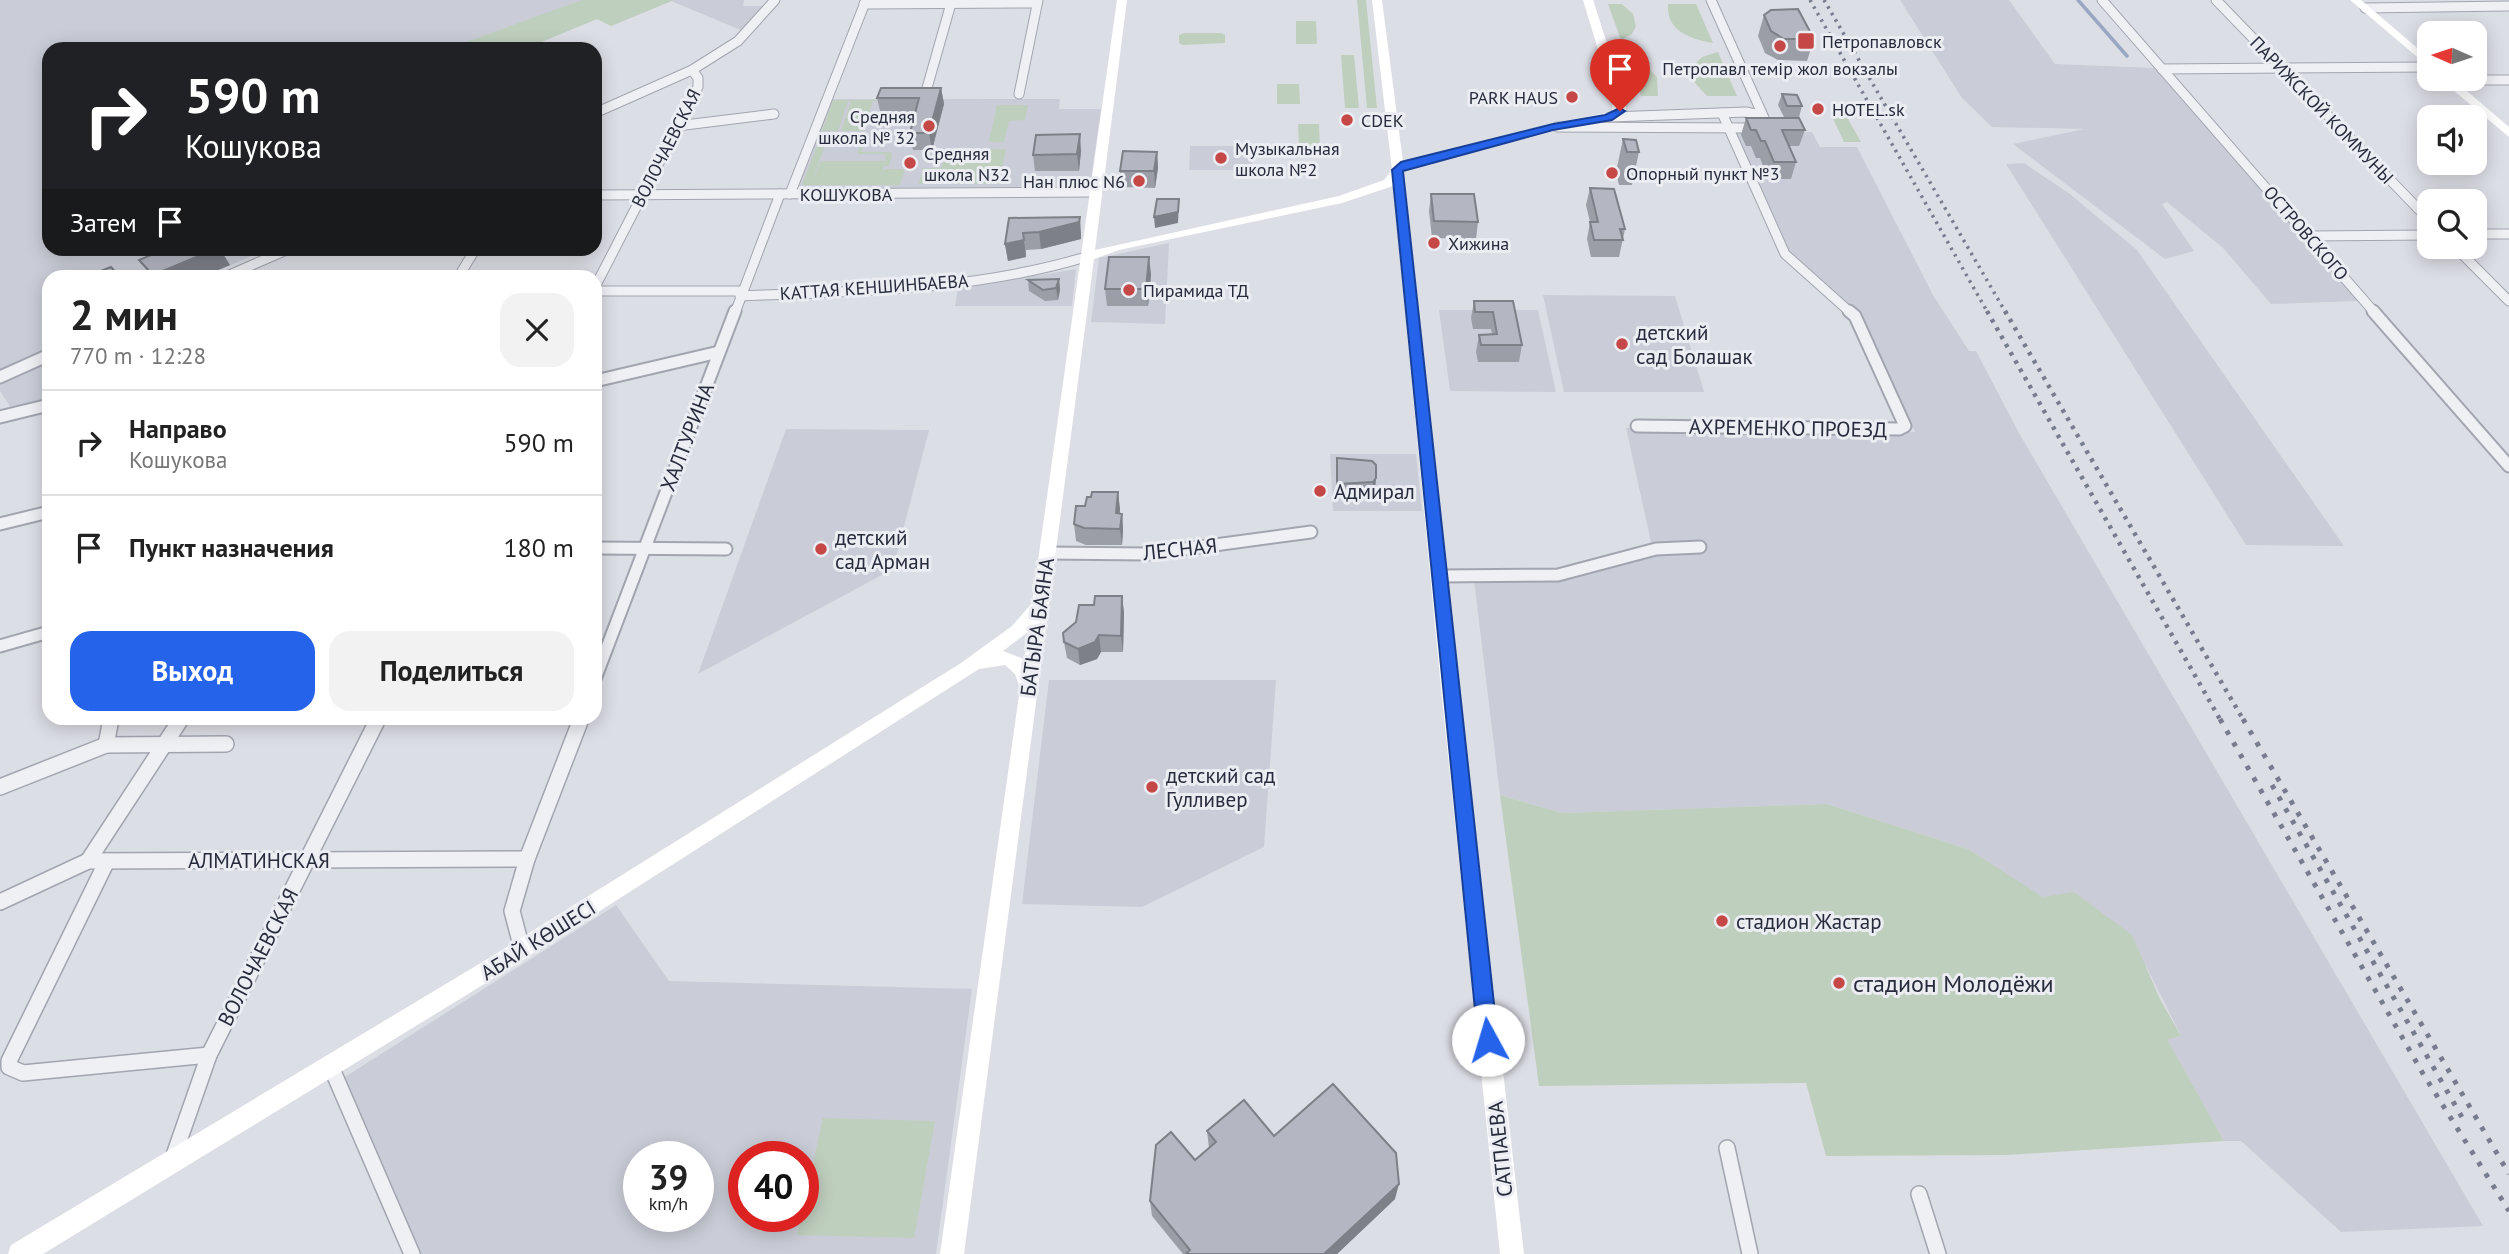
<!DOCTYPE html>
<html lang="ru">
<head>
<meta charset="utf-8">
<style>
  :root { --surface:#fff; --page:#f2f2f2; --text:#222; --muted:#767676; --line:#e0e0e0; --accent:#2563eb }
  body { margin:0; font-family:"PT Sans",sans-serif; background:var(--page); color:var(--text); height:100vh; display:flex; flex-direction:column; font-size:26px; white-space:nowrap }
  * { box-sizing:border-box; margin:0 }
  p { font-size:23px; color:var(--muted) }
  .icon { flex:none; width:38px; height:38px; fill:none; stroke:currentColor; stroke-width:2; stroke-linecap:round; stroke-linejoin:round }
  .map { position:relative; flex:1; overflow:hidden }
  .sheet { position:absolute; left:42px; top:270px; width:560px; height:455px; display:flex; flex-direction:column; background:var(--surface); border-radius:21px; box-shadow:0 4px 18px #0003 }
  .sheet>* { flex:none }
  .top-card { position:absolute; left:42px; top:42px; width:560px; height:214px; border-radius:21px; box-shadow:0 4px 18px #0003; background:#202124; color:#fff; overflow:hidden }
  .needle { width:46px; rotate:273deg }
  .tools { position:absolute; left:2417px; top:21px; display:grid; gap:14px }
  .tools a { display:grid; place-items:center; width:70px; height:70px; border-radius:14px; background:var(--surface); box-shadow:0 4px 18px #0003; font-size:35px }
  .speed { position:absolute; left:623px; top:1141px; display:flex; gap:14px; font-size:35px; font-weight:700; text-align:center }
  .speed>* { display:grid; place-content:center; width:91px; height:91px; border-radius:50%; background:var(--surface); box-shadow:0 4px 18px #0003; line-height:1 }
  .speed small { font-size:18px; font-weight:400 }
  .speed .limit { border:10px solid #d22; background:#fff; color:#111 }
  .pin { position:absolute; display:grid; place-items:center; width:60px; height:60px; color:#fff; margin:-72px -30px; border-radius:50% 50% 50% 0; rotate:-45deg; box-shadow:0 0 7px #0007 }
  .pin .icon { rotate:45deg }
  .me { position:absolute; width:77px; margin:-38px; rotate:354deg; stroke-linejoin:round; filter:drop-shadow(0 0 5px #0008) }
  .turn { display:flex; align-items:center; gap:24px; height:147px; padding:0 28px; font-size:32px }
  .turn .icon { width:91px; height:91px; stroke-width:2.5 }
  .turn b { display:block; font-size:49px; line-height:60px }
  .then { display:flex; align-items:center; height:66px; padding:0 28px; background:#0003; gap:14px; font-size:26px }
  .round { display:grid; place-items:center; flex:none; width:74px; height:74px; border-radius:21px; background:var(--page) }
  .headline { display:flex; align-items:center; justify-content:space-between; height:119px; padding:0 28px }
  h1 { font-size:42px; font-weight:700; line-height:52px }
  .button { display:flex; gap:14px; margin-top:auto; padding:14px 28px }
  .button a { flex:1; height:80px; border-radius:21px; background:var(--accent); color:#fff; font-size:28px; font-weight:700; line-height:80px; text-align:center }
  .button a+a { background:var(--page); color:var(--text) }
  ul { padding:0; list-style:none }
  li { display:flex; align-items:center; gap:21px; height:105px; padding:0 28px; border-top:2px solid var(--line) }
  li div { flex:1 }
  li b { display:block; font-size:26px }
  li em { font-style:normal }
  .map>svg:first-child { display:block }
  .built { fill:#cacdd7; fill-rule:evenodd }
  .green { fill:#bfcfbe }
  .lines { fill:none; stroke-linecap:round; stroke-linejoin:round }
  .stream { stroke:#99a7c4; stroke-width:3.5 }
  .street-far2-casing { stroke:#a2a5af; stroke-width:11 }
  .street-far1-casing { stroke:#a2a5af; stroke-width:15 }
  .street-casing { stroke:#a2a5af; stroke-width:18 }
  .street-far2 { stroke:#eef0f4; stroke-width:9 }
  .street-far1 { stroke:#eef0f4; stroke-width:11 }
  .street { stroke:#eef0f4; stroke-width:15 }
  .secondary { fill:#fff; fill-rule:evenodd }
  .rail-far2 { stroke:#777c8e; stroke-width:3.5; stroke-dasharray:2.5 5; stroke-linecap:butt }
  .rail-far1 { stroke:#777c8e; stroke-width:4.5; stroke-dasharray:3.5 6; stroke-linecap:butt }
  .rail { stroke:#777c8e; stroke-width:5; stroke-dasharray:4.5 9; stroke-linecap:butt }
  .wall { fill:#9b9da7 }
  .shaded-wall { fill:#7e8088 }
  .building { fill:#b4b7c2; stroke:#7e8088; stroke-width:2 }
  .route { fill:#2563eb; stroke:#184099; stroke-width:2 }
  .poi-dot { fill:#c54846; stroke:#ebedf3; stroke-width:2.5 }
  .labels { text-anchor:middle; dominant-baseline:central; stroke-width:6; stroke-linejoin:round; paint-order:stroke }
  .far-poi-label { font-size:18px; fill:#272b3b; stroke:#ebedf3; text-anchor:start }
  .far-street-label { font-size:18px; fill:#272b3b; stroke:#ebedf3 }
  .poi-label { font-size:21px; fill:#272b3b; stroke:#ebedf3; text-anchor:start }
  .street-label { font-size:21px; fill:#272b3b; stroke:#ebedf3 }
  .near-poi-label { font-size:24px; fill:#272b3b; stroke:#ebedf3; text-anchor:start }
</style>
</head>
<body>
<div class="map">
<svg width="2509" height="1254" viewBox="0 0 2509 1254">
  <rect width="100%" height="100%" fill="#dcdee5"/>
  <g class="built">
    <polygon points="0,0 744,0 743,6 766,6 743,31 671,1 611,26 597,19 524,49 49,49 49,248 267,249 207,276 49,276 49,350 0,372"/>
    <polygon points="1900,0 2009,0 2055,64 2156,68 2359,301 2271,304 2223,248 2167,202 2162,204 2194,251 2165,259 2013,144 2084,129 1992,127 1962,98"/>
    <polygon points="831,99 1060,99 1059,109 1101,109 1090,186 797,189"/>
    <polygon points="1736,132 1812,132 1820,147 1857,147 1933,295 1969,351 1976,351 2019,433 2483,1226 2341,1232 2241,1141 2224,1141 2166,1038 2181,1036 2146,966 1968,849 1827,804 1562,813 1500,795 1474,580 1561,580 1654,556 1626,428 1915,432 1863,317 1790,252"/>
    <polygon points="1190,146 1252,146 1252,170 1189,170"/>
    <polygon points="2024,163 2070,194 2137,250 2344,546 2246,545 2006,164"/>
    <polygon points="1169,243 1165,324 1091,322 1099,258"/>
    <polygon points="1076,269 1072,306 955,306 958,289"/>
    <polygon points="1543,295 1675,296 1704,392 1564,392"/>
    <polygon points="1439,310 1538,310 1556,392 1450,391"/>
    <polygon points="49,359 49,399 11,408 0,391 0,381"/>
    <polygon points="786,429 929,430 893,569 698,674"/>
    <polygon points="1330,454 1416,454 1422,511 1333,511"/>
    <polygon points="1049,680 1276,680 1264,847 1142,907 1022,904"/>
    <path d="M616 905 669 981 972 989 936 1254H416L337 1082ZM639 1157H698V1216H639ZM744 1157H803V1216H744Z"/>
  </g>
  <g class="green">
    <polygon points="582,0 674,0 611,26 597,19 524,49 447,49"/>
    <polygon points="1357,0 1366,0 1377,108 1367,108"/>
    <polygon points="1608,4 1622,4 1633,14 1636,26 1632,34 1621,40"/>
    <path d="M1668 4H1696L1713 43C1690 39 1666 31 1668 4Z"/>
    <polygon points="1296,21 1316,21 1317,44 1296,44"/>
    <polygon points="1184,33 1221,33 1225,35 1225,43 1183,45 1179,43 1179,35"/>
    <polygon points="1718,52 1737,96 1707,96 1695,83 1692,67 1702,57"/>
    <polygon points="1341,55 1354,55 1359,108 1345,108"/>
    <polygon points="1626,55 1643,63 1657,77 1658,96 1641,96"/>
    <polygon points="1277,84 1299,84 1300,104 1277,104"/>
    <polygon points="833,100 990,100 873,101 863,131 841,131 851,101 848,101 838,131 822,131"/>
    <polygon points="997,105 1028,105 1025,120 1009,121 1004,142 989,142"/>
    <polygon points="1830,112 1844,112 1861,142 1844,142"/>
    <polygon points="1298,124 1319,124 1320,148 1299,148"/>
    <polygon points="821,135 862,135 860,140 827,140 813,180 821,161 886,161 885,154 857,154 861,143 864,143 861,152 890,152 892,154 889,166 884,166 880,180 884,169 905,169 900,185 802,185"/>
    <polygon points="991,149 1006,149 999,184 919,184 923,168 941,168 945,155 989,155"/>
    <polygon points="1500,795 1562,813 1827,804 1968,849 2043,897 2074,892 2132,935 2160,999 2181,1036 2167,1039 2224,1141 2007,1155 1826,1156 1806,1083 1539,1086"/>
    <polygon points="823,1118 935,1121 914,1238 797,1235"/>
  </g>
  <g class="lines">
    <polyline class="stream" points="2078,0 2127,56"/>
    <defs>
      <g id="street-far2">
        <polyline points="1711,0 1765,120"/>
        <polyline points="2102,0 2375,313"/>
        <polyline points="2216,0 2429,220"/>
        <polyline points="864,4 1037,3"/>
        <polyline points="2365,8 2509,6"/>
        <polyline points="2162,69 2429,67"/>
        <polyline points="2448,80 2509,80"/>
        <polyline points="1019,94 1038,0"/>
        <polyline points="925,95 952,0"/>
        <polyline points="595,113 692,70"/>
        <polyline points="1722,113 1785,254 1851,313"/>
        <polyline points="677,126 774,114"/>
        <polyline points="1557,127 1754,128 1766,123 1760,115 1746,112 1611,117"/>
        <polyline points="790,194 866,0"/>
        <polyline points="595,195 1097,192"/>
        <polyline points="2474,234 2509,234"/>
        <polyline points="2309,236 2429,235"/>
        <polyline points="2455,247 2509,301"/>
        <polyline points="227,276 291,248"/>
        <polyline points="459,276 476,248"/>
        <polyline points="595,287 698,87 698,78 692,70 738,41 775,0"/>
        <polyline points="595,291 742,291"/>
        <path d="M740 296C858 291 975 291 1089 256"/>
        <polyline points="735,313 780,194"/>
      </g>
      <g id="street-far1">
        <polyline points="2373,311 2509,466"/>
        <polyline points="0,377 49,355"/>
        <polyline points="595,381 719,352"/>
        <polyline points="0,417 49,405"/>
        <polyline points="1637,426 1899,429 1905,426 1855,316 1849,311"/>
        <polyline points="0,524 49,512"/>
        <polyline points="595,548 726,549"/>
        <polyline points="1047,553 1148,554 1311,532"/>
        <polyline points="1439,576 1558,575 1656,549 1700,547"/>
        <polyline points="0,646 49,632"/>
        <polyline points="595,679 735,311"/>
        <polyline points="111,721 111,718"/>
        <polyline points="180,721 182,718"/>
        <polyline points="377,721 378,718"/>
        <polyline points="580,721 581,718"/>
      </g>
      <g id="street">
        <polyline points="106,745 111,719"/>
        <polyline points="0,787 106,745 226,744"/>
        <polyline points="88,861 181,719"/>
        <polyline points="107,861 9,1061 9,1067 23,1073 209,1055"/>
        <polyline points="0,902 88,861 527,859"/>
        <polyline points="522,949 512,911 527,859 581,719"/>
        <polyline points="332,1069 412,1254"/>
        <polyline points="1727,1148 1750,1254"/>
        <polyline points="173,1158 209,1055 378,719"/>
        <polyline points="1919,1194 1938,1254"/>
      </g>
    </defs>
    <use href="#street-far2" class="street-far2-casing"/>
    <use href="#street-far1" class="street-far1-casing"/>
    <use href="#street" class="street-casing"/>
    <use href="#street-far2" class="street-far2"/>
    <use href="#street-far1" class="street-far1"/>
    <use href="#street" class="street"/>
    <g class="secondary">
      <path d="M1117 0H1127L1095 250 1339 196 1384 180 1392 170 1372 0H1382L1403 162 1553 123 1612 112 1613 99 1583 0H1593L1625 99 1626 109 1620 118 1554 131 1404 171 1459 688 1524 1254H1500L1441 688 1393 186 1342 203 1119 250 1094 259 964 1254H940L1020 688 1015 674 1005 665 979 669 504 972 43 1254H8L11 1245 489 958 961 663 1012 626 1032 603ZM1028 632 1024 659 1003 651Z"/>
      <polygon points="2350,0 2361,0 2429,58 2429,67"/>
      <polygon points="2440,79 2453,79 2509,127 2509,137"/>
    </g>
    <g class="rail-far2">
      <polyline points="1810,0 1988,313"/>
      <polyline points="1824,0 2006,313"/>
    </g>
    <g class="rail-far1">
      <polyline points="1987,311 2221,721"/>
      <polyline points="2005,311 2244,721"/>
    </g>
    <g class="rail">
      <polyline points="2220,719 2422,1072 2509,1211"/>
      <polyline points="2243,719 2509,1174"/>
      <polyline points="2272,785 2463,1119"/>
    </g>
  </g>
  <g class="wall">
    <polygon points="1764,15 1814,39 1807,61 1778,60 1765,53 1758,36"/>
    <polygon points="941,88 944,104 932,150 913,150 910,133 915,115 881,115 877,98"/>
    <polygon points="1782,94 1802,106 1799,117 1784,117 1778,105"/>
    <polygon points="1746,118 1805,130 1799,146 1789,146 1796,162 1791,179 1768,179 1760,158 1756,158 1751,146 1746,146 1741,135"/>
    <polygon points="1623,139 1639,152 1632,185 1619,185 1616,172"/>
    <polygon points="1081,151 1079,171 1035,171 1033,155"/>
    <polygon points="1157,152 1158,168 1155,188 1121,187 1120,171"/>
    <polygon points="1590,188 1625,229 1619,257 1591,257 1587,239 1590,222 1586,205"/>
    <polygon points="1431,194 1478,222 1476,239 1432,238 1429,211"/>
    <polygon points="1009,218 1081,234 1081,239 1041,249 1026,250 1026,257 1008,261 1005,244"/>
    <polygon points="219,248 230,265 203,276 151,276 139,260"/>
    <polygon points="1151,274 1148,306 1107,306 1105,289"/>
    <polygon points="1059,279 1060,290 1058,300 1045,301 1029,291 1028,280"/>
    <polygon points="1474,301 1513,301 1522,345 1519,362 1478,362 1476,352 1479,335 1492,334 1491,329 1473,329 1471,318"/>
    <polygon points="1337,458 1376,478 1375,489 1372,493 1336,495"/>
    <polygon points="1118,492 1120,514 1122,514 1123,530 1122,545 1086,545 1076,541 1074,524 1091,497"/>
    <polygon points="1122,596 1124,613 1123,652 1101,652 1097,659 1080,665 1067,658 1064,642 1094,605"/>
    <polygon points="1207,1131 1274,1136 1395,1199 1337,1254 1183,1254 1152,1216 1150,1201 1209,1148"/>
  </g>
  <g class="shaded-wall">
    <polygon points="941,88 944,104 932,150 929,133"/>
    <polygon points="1080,134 1081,151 1079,171 1077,154"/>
    <polygon points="1157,152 1158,168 1155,188 1154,171"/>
    <polygon points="1179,199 1178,223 1155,228 1154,217"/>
    <polygon points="1080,217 1081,234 1081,239 1041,249 1039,232"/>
    <polygon points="1023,233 1026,257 1008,261 1005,244"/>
    <polygon points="219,248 230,265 203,276 154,276 153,275"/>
    <polygon points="1149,257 1151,274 1148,306 1146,289"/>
    <polygon points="1059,279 1060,290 1058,300 1056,288"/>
    <polygon points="1376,478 1375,489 1372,493 1373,482"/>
    <polygon points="1118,492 1120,509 1118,530 1116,513"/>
    <polygon points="1122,514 1123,530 1122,545 1120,529"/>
    <polygon points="1122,596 1124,613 1123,652 1121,636"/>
    <polygon points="1099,635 1101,652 1097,659 1080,665 1078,649"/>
    <polygon points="1399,1184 1395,1199 1337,1254 1324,1254"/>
  </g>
  <g class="building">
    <polygon points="1798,9 1814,39 1784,39 1771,31 1764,15 1771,10"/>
    <polygon points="501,44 509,49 489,49"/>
    <polygon points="881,88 941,88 929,133 910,133 919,98 877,98"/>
    <polygon points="1782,94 1797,95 1802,106 1787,106"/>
    <polygon points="1746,118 1799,118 1805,130 1782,130 1796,162 1774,162 1765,141 1761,141 1756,130 1751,130"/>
    <polygon points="1080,134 1077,154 1033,155 1036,135"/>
    <polygon points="1623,139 1636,140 1639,152 1627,152"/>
    <polygon points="1123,151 1157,152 1154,171 1120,171"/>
    <polygon points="1590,188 1614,189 1625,229 1620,229 1623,240 1594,240 1590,222 1598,222"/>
    <polygon points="1431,194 1474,194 1478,222 1434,221"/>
    <polygon points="1157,199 1179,199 1178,212 1154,217"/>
    <polygon points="1080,217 1079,222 1039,232 1023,233 1024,240 1005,244 1009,218"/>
    <polygon points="168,248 218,248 153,275 139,260"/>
    <polygon points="1109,257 1149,257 1146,289 1105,289"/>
    <polygon points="111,267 119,276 88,276"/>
    <polygon points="1059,279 1056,288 1043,290 1028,280"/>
    <polygon points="1474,301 1513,301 1522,345 1481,345 1479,335 1497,334 1493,312 1475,312"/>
    <polygon points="1337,458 1372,461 1376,465 1376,478 1373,482 1337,484"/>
    <polygon points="1092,492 1118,492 1116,513 1122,514 1120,529 1084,528 1074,524 1076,506 1085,506 1087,497 1091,497"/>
    <polygon points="1095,596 1122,596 1121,636 1099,635 1095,642 1078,649 1064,642 1063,633 1076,622 1079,605 1094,605"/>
    <polygon points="1333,1084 1396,1153 1399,1184 1324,1254 1186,1254 1190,1250 1150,1201 1156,1145 1171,1132 1195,1160 1216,1142 1207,1131 1244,1100 1274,1136"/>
  </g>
  <polygon class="route" points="1620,108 1625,111 1612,120 1553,130 1403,171 1498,1040 1495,1046 1488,1049 1481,1046 1478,1040 1392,170 1401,162 1553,124 1605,115"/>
  <g class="poi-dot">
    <rect x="1797" y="32" width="18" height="18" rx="3.5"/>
    <circle cx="1780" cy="46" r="7"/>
    <circle cx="1572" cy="97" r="7"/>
    <circle cx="1818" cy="109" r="7"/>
    <circle cx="1347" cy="120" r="7"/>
    <circle cx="929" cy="126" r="7"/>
    <circle cx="1221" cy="158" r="7"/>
    <circle cx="910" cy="163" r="7"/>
    <circle cx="1612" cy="173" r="7"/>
    <circle cx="1139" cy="181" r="7"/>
    <circle cx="1434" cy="243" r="7"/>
    <circle cx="1129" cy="290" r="7"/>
    <circle cx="1622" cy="344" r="7"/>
    <circle cx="1320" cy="491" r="7"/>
    <circle cx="821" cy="549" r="7"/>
    <circle cx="1152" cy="787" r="7"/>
    <circle cx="1722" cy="921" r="7"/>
    <circle cx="1839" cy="983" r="7"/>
  </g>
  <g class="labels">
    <g class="far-poi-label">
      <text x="1822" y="41">Петропавловск</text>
      <text x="1780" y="68" text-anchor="middle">Петропавл темір жол вокзалы</text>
      <text x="1558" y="97" text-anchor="end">PARK HAUS</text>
      <text x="1832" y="109">HOTEL.sk</text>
      <text x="915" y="116" text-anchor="end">Средняя<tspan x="915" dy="21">школа № 32</tspan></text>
      <text x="1361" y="120">CDEK</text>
      <text x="1235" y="148">Музыкальная<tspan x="1235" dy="21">школа №2</tspan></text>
      <text x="924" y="153">Средняя<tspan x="924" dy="21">школа N32</tspan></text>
      <text x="1626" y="173">Опорный пункт №3</text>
      <text x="1125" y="181" text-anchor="end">Нан плюс N6</text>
      <text x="1448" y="243">Хижина</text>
      <text x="1143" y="290">Пирамида ТД</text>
    </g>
    <g class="far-street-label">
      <text transform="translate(2322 110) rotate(46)">ПАРИЖСКОЙ КОММУНЫ</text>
      <text transform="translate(666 148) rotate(-63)">ВОЛОЧАЕВСКАЯ</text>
      <text x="846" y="194">КОШУКОВА</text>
      <text transform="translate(2306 233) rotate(49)">ОСТРОВСКОГО</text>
      <text transform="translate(874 287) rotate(-4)">КАТТАЯ КЕНШИНБАЕВА</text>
    </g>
    <g class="poi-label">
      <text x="1636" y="332">детский<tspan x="1636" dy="24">сад Болашак</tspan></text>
      <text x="1334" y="491">Адмирал</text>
      <text x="835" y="537">детский<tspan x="835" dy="24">сад Арман</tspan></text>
      <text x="1166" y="775">детский сад<tspan x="1166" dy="24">Гулливер</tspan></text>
      <text x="1736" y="921">стадион Жастар</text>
    </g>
    <g class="street-label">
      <text transform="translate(1788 428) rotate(1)">АХРЕМЕНКО ПРОЕЗД</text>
      <text transform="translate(687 437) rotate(-69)">ХАЛТУРИНА</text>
      <text transform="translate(1180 549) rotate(-6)">ЛЕСНАЯ</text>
      <text transform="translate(1037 627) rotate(-82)">БАТЫРА БАЯНА</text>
      <text x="259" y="860">АЛМАТИНСКАЯ</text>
      <text transform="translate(538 940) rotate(-32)">АБАЙ КӨШЕСІ</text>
      <text transform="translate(258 957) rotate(-63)">ВОЛОЧАЕВСКАЯ</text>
      <text transform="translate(1500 1149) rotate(-96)">САТПАЕВА</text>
    </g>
    <g class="near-poi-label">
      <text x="1853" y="983">стадион Молодёжи</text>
    </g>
  </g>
</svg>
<div class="tools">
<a><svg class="needle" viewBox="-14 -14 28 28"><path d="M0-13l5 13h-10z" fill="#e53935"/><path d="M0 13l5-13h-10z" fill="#767676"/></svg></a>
<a><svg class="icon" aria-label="sound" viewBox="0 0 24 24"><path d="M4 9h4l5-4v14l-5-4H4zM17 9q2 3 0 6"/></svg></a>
<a><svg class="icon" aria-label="search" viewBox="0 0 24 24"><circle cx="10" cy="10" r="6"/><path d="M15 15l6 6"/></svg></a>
</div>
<div class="speed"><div>39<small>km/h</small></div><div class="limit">40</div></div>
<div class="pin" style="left:1620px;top:111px;background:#d93025"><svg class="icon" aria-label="arrive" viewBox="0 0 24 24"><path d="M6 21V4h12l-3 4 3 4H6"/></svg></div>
<svg class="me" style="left:1488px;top:1040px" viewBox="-20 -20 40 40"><circle r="19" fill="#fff"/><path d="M0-13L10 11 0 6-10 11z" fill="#2563eb"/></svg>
<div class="top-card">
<div class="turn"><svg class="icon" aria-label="right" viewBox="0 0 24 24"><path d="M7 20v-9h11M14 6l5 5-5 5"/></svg><div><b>590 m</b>Кошукова</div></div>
<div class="then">Затем<svg class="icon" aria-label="arrive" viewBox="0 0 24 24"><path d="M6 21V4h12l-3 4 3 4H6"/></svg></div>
</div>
<section class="sheet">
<div class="headline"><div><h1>2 мин</h1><p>770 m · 12:28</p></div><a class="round"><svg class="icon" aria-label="close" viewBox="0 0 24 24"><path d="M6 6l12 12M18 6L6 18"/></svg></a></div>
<ul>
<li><svg class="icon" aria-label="right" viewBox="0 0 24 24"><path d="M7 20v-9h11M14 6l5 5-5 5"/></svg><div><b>Направо</b><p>Кошукова</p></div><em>590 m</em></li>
<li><svg class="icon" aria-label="arrive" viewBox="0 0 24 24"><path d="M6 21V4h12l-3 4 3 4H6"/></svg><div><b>Пункт назначения</b></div><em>180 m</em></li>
</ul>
<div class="button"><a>Выход</a><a>Поделиться</a></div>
</section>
</div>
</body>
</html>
